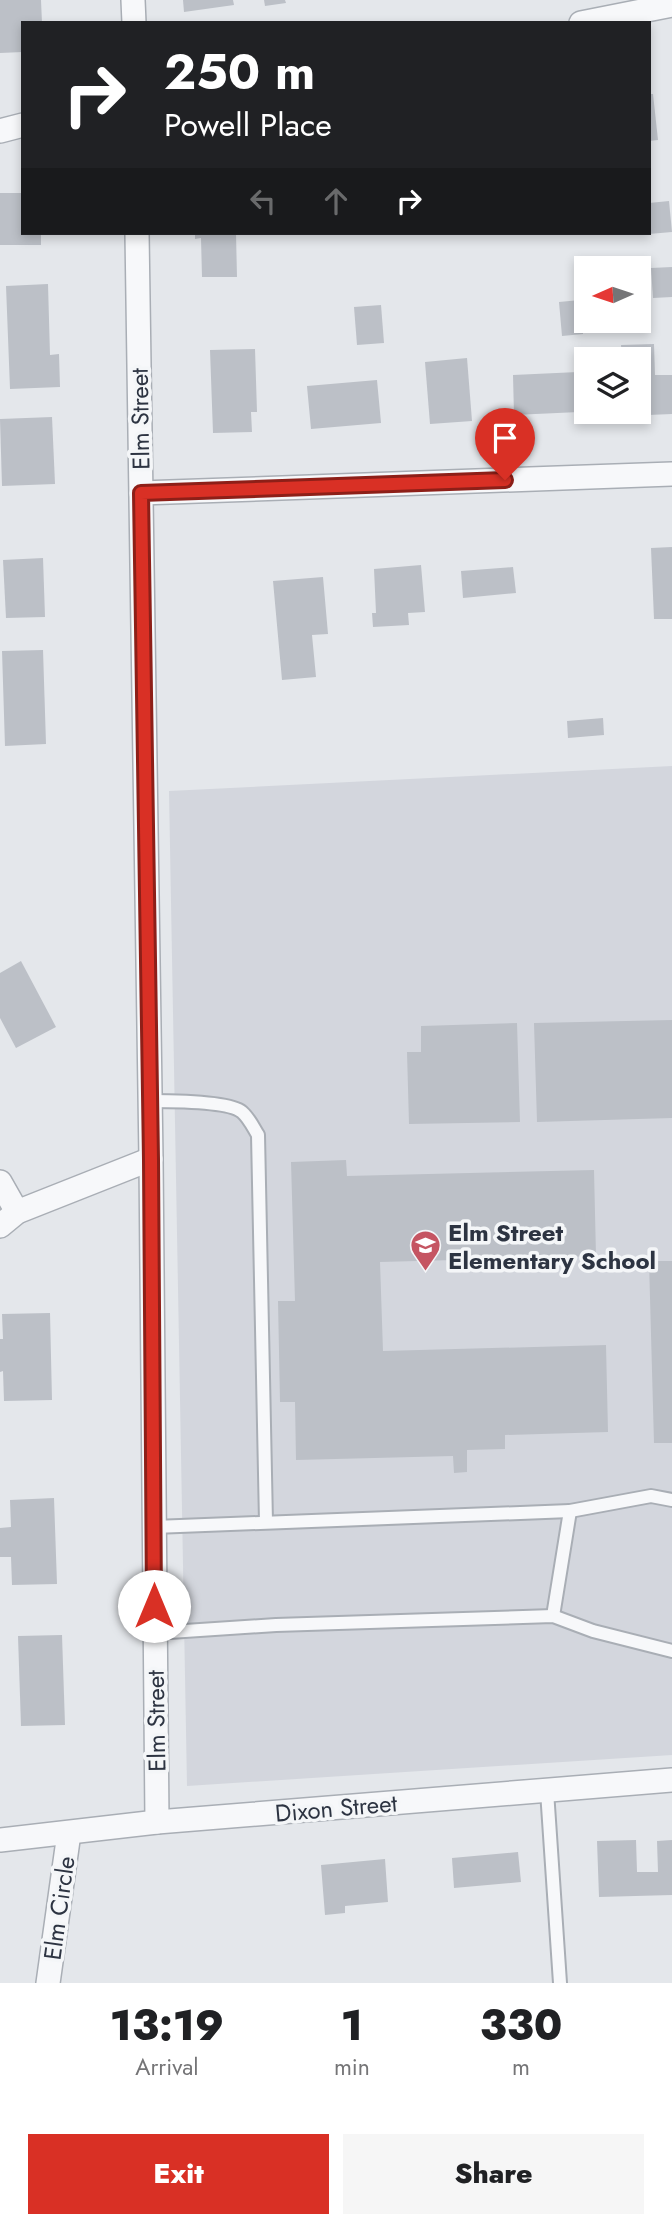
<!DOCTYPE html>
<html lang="en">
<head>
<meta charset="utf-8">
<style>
  :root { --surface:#fff; --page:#f6f6f6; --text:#202124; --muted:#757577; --accent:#d93025 }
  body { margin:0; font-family:Jost,sans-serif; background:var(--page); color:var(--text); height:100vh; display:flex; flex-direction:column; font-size:26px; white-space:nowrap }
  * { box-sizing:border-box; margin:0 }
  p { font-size:23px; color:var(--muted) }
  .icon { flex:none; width:38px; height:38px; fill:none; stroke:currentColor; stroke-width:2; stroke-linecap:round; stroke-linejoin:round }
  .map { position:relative; height:1983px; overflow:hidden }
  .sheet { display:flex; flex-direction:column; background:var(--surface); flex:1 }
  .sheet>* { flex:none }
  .guide { position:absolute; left:21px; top:21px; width:630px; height:214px; border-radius:0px; box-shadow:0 4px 10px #0003; background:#202124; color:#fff; overflow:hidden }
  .needle { width:46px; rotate:267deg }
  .controls { position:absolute; left:574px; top:256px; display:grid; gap:14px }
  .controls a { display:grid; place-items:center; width:77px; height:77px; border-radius:0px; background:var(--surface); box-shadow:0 4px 10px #0003; font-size:35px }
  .pin { position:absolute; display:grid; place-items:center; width:60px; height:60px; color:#fff; margin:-72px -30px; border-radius:50% 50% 50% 0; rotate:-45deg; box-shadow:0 0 7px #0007 }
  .pin .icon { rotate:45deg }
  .me { position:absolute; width:77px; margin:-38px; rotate:0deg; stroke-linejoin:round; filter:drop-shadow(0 0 5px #0008) }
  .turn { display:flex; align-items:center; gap:24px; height:147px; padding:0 28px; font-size:32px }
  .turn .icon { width:91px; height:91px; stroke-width:2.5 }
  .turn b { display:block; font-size:49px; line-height:60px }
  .lanes { display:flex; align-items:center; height:66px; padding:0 28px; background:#0003; justify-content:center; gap:35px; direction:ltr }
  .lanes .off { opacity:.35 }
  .eta { display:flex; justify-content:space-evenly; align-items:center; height:119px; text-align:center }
  .eta b { font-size:42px; font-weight:800; line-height:49px }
  .cta { display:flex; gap:14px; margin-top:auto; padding:14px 28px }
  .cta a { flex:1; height:80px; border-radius:0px; background:var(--accent); color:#fff; font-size:28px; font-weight:800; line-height:80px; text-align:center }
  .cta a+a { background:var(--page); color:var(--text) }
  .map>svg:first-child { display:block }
  .built { fill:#d3d6dd }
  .building { fill:#bcc0c7 }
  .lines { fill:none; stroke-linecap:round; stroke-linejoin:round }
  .service-casing { stroke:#a9aeb5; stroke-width:16 }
  .minor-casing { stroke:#a9aeb5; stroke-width:26 }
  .service { stroke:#f7f8fa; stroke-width:12 }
  .minor { stroke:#f7f8fa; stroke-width:23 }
  .route-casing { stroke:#8d1f18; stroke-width:18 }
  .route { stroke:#d93025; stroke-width:12 }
  .labels { text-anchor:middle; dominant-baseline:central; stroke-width:7; stroke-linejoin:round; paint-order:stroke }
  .street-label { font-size:24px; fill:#2d3442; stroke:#f4f6f8 }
  .poi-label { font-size:24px; font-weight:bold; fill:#2d3442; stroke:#f4f6f8; text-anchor:start }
</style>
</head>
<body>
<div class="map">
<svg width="672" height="1983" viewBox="0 0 672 1983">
  <rect width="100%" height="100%" fill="#e4e7eb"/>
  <polygon class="built" points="672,766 672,1755 187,1786 169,791"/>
  <g class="building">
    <polygon points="0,0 41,0 42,23 23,23 23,52 0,53"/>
    <polygon points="183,0 233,0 234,5 184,12"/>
    <polygon points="264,0 285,0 286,3 265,6"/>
    <polygon points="649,94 653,94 658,140 649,141"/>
    <polygon points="0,193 23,193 23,233 41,233 41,245 0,245"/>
    <polygon points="669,201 672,232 649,234 649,203"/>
    <polygon points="195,233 236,233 237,277 202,277 201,238 195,239"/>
    <polygon points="672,267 672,297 653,298 651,268"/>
    <polygon points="48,284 50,355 59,354 60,387 10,389 6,286"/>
    <polygon points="580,300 583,334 562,336 559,302"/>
    <polygon points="381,305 384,343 357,345 354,307"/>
    <polygon points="654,344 655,375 672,375 672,414 624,416 624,411 639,411 639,359 622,359 621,345"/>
    <polygon points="255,349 257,412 251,412 252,432 213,433 210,350"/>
    <polygon points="467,358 472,421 430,424 425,362"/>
    <polygon points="578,372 579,412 514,415 513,375"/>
    <polygon points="377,380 381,423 311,429 307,386"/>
    <polygon points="52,417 55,484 2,486 0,419"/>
    <polygon points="672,547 672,619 654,619 651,548"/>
    <polygon points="43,558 45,617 6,618 3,560"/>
    <polygon points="421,565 425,612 408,613 409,625 373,627 372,613 376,613 374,569"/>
    <polygon points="513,567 516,593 463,598 461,571"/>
    <polygon points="323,577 328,634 312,635 316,677 282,680 273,581"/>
    <polygon points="43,650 46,744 5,746 2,651"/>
    <polygon points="603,718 604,735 568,738 567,721"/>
    <polygon points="21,961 56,1027 16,1048 0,1018 0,973"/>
    <polygon points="672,1020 672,1118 537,1122 534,1023"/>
    <polygon points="517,1023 520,1122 409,1124 407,1052 421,1052 421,1026"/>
    <polygon points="346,1160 347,1176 594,1170 596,1256 380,1262 383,1351 606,1345 608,1432 505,1435 505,1449 467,1450 467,1472 454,1473 453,1456 296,1460 295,1402 280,1402 278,1301 295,1301 291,1162"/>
    <polygon points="649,1261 672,1261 672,1443 654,1443"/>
    <polygon points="50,1313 52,1400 4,1401 3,1371 0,1372 0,1339 3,1339 2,1314"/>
    <polygon points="54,1498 57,1584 12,1585 11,1557 0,1557 0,1528 11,1527 10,1500"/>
    <polygon points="62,1635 65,1725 21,1726 18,1636"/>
    <polygon points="636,1840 637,1872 658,1872 657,1841 672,1840 672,1895 599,1897 597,1841"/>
    <polygon points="518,1852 521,1882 454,1888 452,1858"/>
    <polygon points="385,1859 388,1902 345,1906 345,1913 325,1915 321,1865"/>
  </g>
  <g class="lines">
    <defs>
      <g id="service">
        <path d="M150 1101C169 1101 229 1101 242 1112 249 1118 253 1127 258 1135L266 1522"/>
        <polyline points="154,1527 570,1511"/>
        <polyline points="553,1616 570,1511 651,1496 672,1500"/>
        <polyline points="155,1633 276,1625 553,1616 593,1631 672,1651"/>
        <polyline points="547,1791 560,1983"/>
      </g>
      <g id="minor">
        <polyline points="133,0 134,23"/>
        <polyline points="581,23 672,5"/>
        <polyline points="0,131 23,125"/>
        <polyline points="137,233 151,1159 157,1822"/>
        <polyline points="141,493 672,474"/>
        <polyline points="0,1182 17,1212"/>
        <polyline points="0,1226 17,1212 151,1159"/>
        <polyline points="0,1840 157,1822 672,1780"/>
        <polyline points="48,1983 69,1833"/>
      </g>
    </defs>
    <use href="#service" class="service-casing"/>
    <use href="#minor" class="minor-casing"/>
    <use href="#service" class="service"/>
    <use href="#minor" class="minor"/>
  </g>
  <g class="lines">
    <defs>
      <polyline id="route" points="154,1606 151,1160 141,493 505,480"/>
    </defs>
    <use href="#route" class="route-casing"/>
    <use href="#route" class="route"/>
  </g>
  <defs>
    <symbol id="school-pin" viewBox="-11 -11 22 30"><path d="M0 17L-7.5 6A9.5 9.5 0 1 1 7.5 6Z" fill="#c55562" stroke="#f4f6f8"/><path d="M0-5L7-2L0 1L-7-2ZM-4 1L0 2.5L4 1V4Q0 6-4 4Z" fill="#fff"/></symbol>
  </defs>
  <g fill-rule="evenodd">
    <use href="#school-pin" x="408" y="1228" width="35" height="47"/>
  </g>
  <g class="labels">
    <g class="street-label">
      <text transform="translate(140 419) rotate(-91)">Elm Street</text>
      <text transform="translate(156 1721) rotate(-91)">Elm Street</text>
      <text transform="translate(336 1808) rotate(-5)">Dixon Street</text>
      <text transform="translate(59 1908) rotate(-82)">Elm Circle</text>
    </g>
    <g class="poi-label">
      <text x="448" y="1232">Elm Street<tspan x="448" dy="28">Elementary School</tspan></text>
    </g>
  </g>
</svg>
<div class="controls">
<a><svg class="needle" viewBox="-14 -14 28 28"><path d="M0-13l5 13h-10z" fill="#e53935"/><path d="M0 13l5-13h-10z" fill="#757577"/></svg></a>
<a><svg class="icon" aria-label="layers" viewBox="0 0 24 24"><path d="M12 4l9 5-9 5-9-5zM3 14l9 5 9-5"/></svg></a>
</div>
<div class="pin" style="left:505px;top:480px;background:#d93025"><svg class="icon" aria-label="arrive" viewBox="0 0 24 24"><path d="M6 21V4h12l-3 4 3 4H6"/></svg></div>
<svg class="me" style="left:154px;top:1606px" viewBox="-20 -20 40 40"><circle r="19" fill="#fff"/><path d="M0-13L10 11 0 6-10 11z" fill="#d93025"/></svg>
<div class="guide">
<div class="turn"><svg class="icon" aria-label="right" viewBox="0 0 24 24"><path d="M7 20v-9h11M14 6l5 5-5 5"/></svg><div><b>250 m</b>Powell Place</div></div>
<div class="lanes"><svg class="icon off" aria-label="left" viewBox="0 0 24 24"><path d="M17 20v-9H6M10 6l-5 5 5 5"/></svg><svg class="icon off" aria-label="ahead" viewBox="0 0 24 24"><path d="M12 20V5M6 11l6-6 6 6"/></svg><svg class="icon" aria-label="right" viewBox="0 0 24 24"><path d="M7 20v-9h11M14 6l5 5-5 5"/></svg></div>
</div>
</div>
<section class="sheet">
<div class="eta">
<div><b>13:19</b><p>Arrival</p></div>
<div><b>1</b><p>min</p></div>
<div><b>330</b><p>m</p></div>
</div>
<div class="cta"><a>Exit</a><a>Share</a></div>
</section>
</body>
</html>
